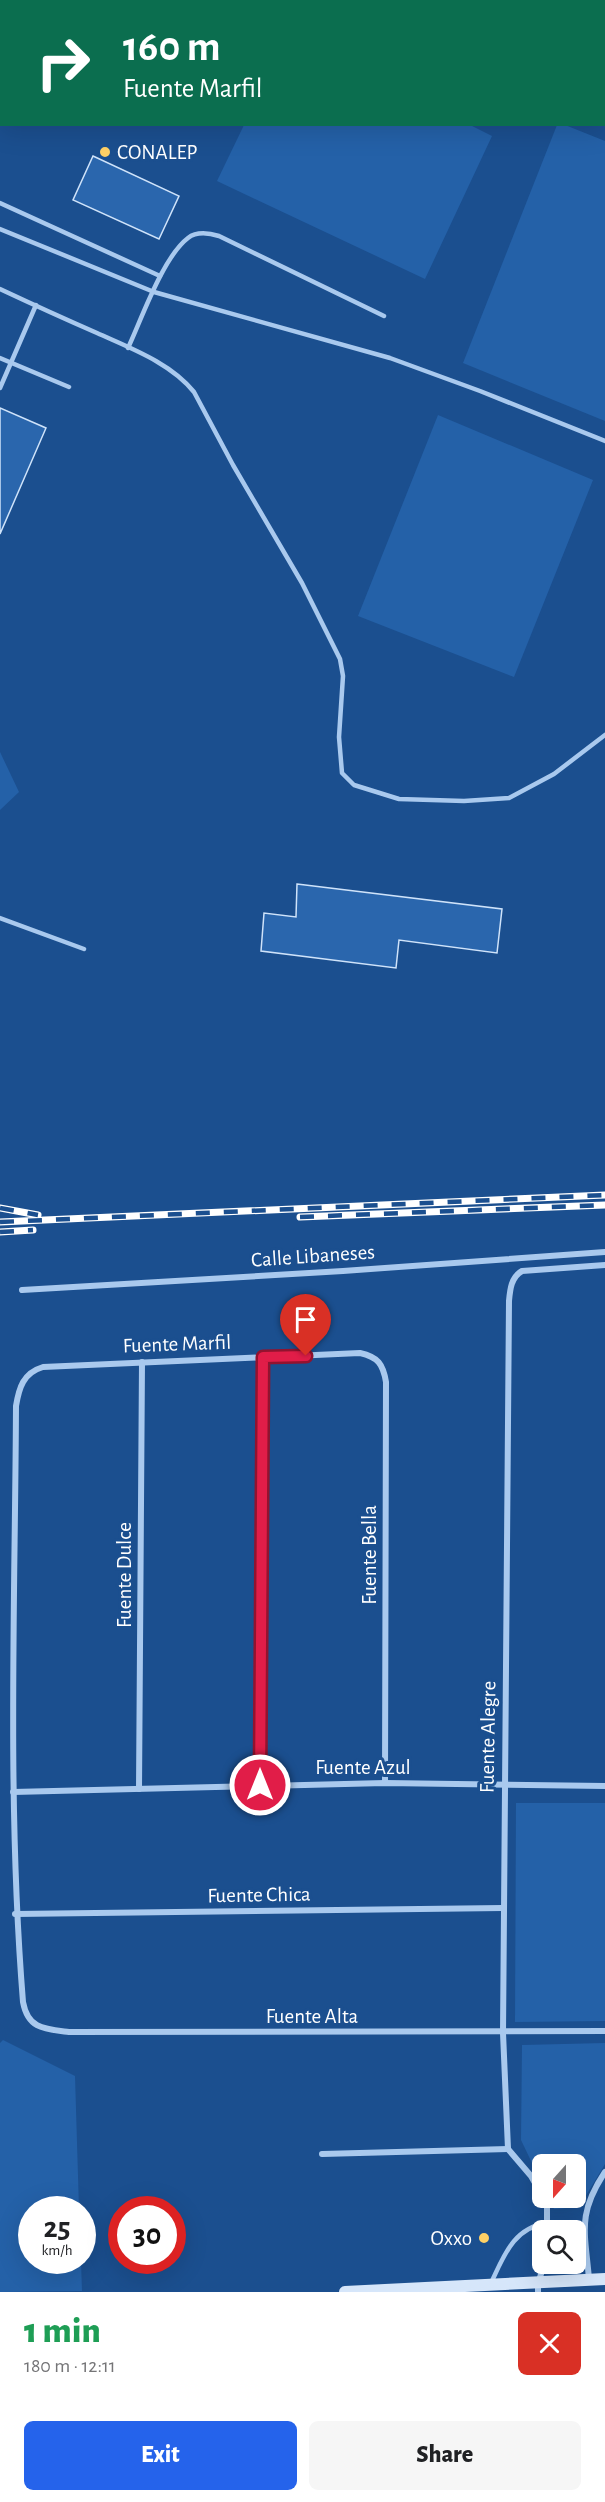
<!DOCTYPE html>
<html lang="en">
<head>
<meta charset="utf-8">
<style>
  :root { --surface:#fff; --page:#f6f6f6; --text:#202124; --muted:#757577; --accent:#2563eb }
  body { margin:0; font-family:"Alegreya Sans",sans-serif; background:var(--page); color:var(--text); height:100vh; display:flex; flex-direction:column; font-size:22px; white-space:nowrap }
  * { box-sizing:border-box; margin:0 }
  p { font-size:20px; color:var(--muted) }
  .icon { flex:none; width:33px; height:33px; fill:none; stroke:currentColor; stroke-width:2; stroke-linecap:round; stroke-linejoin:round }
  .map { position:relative; height:2292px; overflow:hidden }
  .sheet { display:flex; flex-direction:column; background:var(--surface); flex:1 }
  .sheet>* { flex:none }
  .guide { position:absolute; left:0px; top:0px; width:606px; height:126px; box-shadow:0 6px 24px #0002; background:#0b6e4f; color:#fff; overflow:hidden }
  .needle { width:39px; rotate:201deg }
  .tools { position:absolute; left:532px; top:2154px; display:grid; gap:12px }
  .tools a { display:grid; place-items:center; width:54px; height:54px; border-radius:9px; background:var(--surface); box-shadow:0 6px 24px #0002; font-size:30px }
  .speed { position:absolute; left:18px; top:2196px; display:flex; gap:12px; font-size:30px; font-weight:700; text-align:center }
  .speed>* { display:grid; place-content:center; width:78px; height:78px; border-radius:50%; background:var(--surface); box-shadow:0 6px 24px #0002; line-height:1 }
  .speed small { font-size:15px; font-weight:400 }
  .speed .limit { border:9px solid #d22; background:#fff; color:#111 }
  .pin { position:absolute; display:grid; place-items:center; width:51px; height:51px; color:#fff; margin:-62px -26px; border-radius:50% 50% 50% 0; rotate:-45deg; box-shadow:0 0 6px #0007 }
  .pin .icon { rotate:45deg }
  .me { position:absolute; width:66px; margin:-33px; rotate:0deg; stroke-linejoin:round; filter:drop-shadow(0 0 4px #0008) }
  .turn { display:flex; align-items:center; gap:21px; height:126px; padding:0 24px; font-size:27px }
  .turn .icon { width:78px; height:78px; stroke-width:2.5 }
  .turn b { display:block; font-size:42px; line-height:51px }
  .round { display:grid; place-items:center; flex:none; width:63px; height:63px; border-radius:9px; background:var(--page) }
  .overview { display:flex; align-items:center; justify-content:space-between; height:102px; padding:0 24px }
  h1 { font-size:36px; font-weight:800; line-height:45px; color:#1e9e55 }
  .primary-button { display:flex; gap:12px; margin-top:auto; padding:12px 24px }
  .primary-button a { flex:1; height:69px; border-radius:9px; background:var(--accent); color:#fff; font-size:24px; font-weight:800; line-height:69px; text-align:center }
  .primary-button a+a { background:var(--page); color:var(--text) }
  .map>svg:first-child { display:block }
  .green { fill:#2461a8 }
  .building { fill:#2a66ad; stroke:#cfe3fa; stroke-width:1.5 }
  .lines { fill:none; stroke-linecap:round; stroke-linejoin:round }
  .lane { stroke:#a9c9ee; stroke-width:4.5 }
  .street { stroke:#a9c9ee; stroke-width:6 }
  .secondary { stroke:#d6e6fa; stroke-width:12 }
  .rail-casing { stroke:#fff; stroke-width:7 }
  .rail { stroke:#1b4f8f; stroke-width:4.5; stroke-dasharray:14; stroke-linecap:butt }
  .route-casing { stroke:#92132f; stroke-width:15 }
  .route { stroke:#e11d48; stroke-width:10 }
  .poi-dot { fill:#ffd166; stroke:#1b4f8f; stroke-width:2 }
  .labels { text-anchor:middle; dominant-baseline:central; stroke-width:6; stroke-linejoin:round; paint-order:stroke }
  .poi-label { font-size:21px; fill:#fff; stroke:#1b4f8f; text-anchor:start }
  .street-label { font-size:21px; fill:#fff; stroke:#1b4f8f }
</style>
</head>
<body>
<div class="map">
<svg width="605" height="2292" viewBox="0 0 605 2292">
  <rect width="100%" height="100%" fill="#1b4f8f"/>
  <g class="green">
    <polygon points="468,124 492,136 425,279 217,181 244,125"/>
    <polygon points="557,125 565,125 605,141 605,421 463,363"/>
    <polygon points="438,415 593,480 514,677 358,616"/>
    <polygon points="0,752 19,792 0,810"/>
    <polygon points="516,1803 605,1803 605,2021 515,2022"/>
    <polygon points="3,2040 75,2076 79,2209 32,2210 32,2260 81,2261 82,2291 0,2292 0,2043"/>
    <polygon points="605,2043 605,2164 579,2207 554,2209 548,2198 576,2198 576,2164 543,2164 543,2186 521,2140 522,2045"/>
  </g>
  <g class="building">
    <polygon points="93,156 179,196 159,239 73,200"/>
    <polygon points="0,408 46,428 0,534"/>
    <polygon points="297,884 502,909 497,953 399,940 396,968 261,951 264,913 296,917"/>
  </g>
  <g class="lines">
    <g class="lane">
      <polyline points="604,113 605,113"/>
      <polyline points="0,203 160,276"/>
      <polyline points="0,229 154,292 390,358 480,391 605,441"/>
      <path d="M0 289C32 304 65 319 97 333 130 348 171 363 194 392L233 465 302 583 340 659 343 676 339 737 342 773 354 785 399 799 464 801 509 798 554 774 605 735"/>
      <path d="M128 348C142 318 163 257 188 238 197 231 209 233 219 236L384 316"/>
      <polyline points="0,358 69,387"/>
      <polyline points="0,388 36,305"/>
      <polyline points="0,918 84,949"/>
      <path d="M491 2283C504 2256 513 2228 547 2223"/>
    </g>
    <g class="street">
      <polyline points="22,1290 343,1271 605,1252"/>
      <path d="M385 1783 386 1382C383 1364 378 1357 360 1353L43 1367C23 1373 19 1388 16 1406 15 1605 7 1804 23 2002 28 2029 44 2029 69 2032L605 2031"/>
      <polyline points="260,1785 263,1357"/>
      <polyline points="139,1789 142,1362"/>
      <polyline points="13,1792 385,1783 605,1786"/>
      <polyline points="15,1914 503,1908"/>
      <polyline points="322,2154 508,2149"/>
      <path d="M543 2197 531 2176 508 2149 503 2033 509 1301C510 1290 511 1277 522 1271L605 1265"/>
      <polyline points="543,2198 547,2207 547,2230"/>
      <path d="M589 2279C585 2232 577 2214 605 2172"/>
      <polyline points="538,2292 538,2284 544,2264"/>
    </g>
    <polyline class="secondary" points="345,2292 605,2279"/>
    <defs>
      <g id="rail">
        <polyline points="0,1208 38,1215"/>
        <polyline points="300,1217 605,1205"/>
        <polyline points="0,1222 605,1195"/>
        <polyline points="0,1232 33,1230"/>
      </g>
    </defs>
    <use href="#rail" class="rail-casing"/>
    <use href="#rail" class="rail"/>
  </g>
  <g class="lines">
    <defs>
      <polyline id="route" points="260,1785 263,1357 306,1356"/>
    </defs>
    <use href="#route" class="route-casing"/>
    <use href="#route" class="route"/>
  </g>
  <g class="poi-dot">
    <circle cx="105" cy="152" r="6"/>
    <circle cx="484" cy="2238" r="6"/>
  </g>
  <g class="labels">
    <g class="poi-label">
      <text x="117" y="152">CONALEP</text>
      <text x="472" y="2238" text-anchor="end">Oxxo</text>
    </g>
    <g class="street-label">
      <text transform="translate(313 1256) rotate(-4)">Calle Libaneses</text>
      <text transform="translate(177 1344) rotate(-2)">Fuente Marfil</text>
      <text transform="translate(369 1555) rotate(-90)">Fuente Bella</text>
      <text transform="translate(124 1575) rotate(-90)">Fuente Dulce</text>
      <text transform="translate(488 1737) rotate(-89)">Fuente Alegre</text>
      <text x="363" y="1767">Fuente Azul</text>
      <text transform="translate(259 1895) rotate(-1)">Fuente Chica</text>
      <text x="312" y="2016">Fuente Alta</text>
    </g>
  </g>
</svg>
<div class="tools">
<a><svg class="needle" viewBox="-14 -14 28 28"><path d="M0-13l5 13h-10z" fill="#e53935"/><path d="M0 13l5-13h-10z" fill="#757577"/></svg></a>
<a><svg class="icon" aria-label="search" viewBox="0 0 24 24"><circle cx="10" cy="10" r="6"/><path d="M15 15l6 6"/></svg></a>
</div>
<div class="speed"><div>25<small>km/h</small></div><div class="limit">30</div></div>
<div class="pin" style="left:306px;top:1356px;background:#d93025"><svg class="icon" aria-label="arrive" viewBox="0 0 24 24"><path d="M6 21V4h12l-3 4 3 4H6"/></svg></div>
<svg class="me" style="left:260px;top:1785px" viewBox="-20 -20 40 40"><circle r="17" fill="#e11d48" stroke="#fff" stroke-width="3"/><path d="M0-11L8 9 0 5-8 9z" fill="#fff"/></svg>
<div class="guide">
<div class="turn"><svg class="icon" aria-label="right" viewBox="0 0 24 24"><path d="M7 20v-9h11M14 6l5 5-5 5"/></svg><div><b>160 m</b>Fuente Marfil</div></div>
</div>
</div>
<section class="sheet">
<div class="overview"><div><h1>1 min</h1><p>180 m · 12:11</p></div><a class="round" style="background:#d93025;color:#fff"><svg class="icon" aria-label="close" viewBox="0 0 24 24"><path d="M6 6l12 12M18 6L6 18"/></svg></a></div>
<div class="primary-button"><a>Exit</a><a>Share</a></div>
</section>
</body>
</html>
